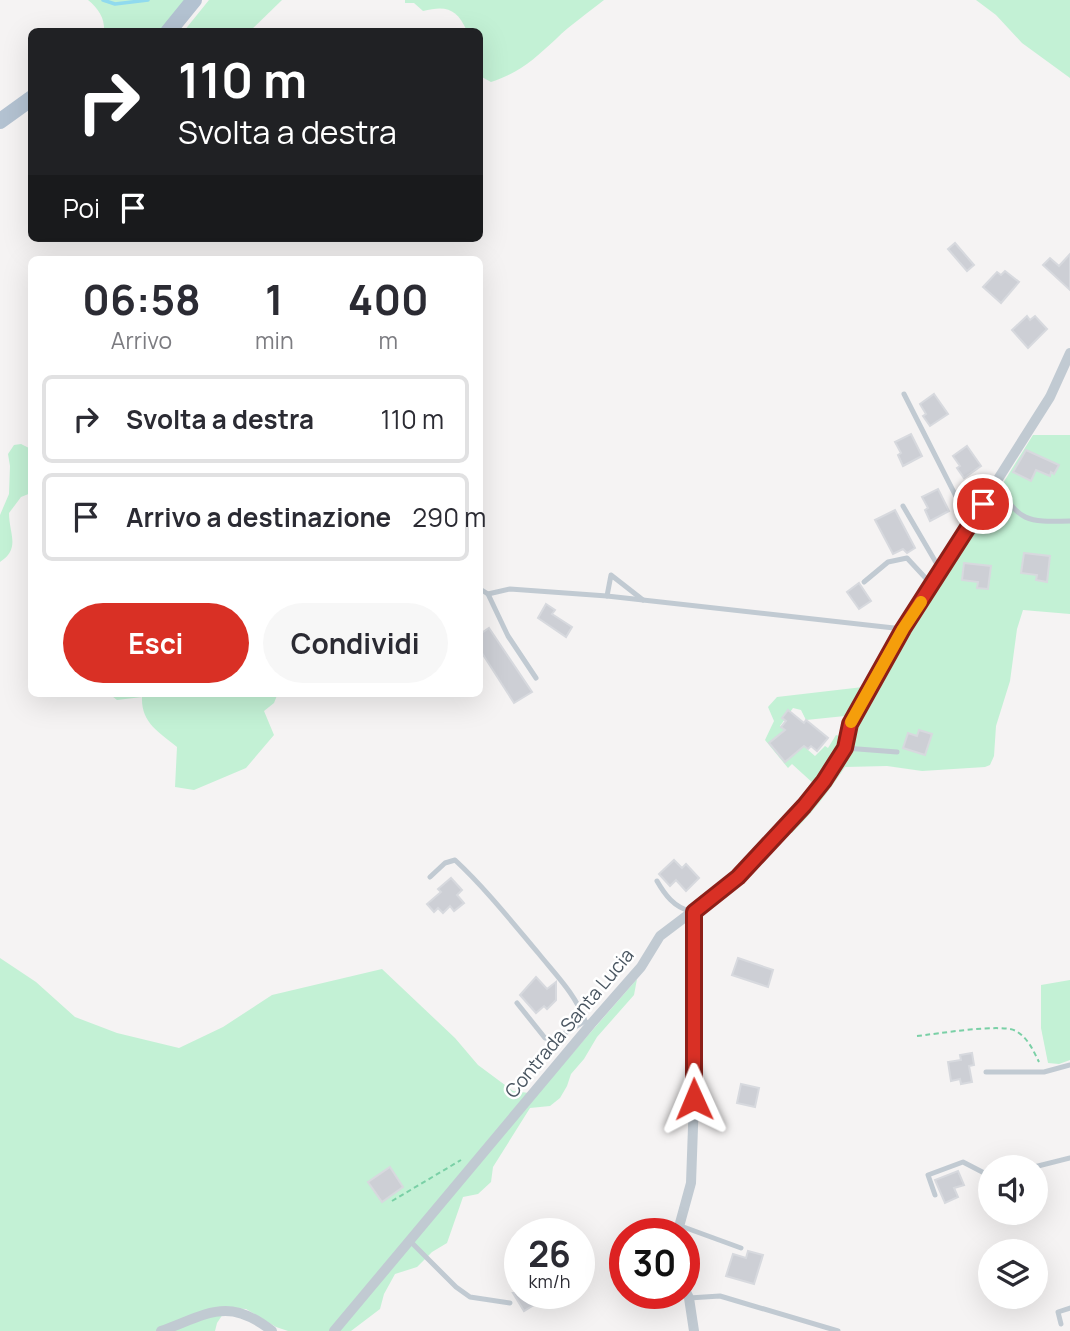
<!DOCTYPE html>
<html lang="it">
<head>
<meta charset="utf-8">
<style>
  :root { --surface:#fff; --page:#f7f7f7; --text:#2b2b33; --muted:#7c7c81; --line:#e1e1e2; --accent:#d93025 }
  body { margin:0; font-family:Manrope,sans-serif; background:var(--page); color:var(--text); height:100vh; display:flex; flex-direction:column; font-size:26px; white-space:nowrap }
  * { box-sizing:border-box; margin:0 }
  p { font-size:23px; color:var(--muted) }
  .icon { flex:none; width:38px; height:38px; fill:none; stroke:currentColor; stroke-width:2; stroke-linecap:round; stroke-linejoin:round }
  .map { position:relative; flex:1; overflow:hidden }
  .side { position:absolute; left:28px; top:256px; width:455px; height:441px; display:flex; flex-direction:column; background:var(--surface); border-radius:10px; box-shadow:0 7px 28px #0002 }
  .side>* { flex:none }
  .hud { position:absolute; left:28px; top:28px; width:455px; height:214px; border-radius:10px; box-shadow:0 7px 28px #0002; background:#202124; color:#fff; overflow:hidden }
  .controls { position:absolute; left:978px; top:1155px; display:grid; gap:14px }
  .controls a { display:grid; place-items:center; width:70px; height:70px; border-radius:50%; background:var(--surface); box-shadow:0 7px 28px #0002; font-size:35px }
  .speed { position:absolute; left:504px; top:1218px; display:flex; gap:14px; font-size:35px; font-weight:700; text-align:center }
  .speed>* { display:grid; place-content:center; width:91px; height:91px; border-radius:50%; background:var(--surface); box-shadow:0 7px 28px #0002; line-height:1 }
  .speed small { font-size:18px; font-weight:400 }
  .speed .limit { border:10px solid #d22; background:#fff; color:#111 }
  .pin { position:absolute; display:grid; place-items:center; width:60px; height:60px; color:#fff; margin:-30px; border:4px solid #fff; border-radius:50%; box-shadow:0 2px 7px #0007 }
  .me { position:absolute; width:77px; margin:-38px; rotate:359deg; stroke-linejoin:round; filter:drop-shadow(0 0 5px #0008) }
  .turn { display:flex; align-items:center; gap:24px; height:147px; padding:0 35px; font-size:32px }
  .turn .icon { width:91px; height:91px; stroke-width:2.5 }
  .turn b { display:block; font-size:49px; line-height:60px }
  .then { display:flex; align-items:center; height:66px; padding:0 35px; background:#0003; gap:14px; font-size:26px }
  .eta { display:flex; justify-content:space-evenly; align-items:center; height:119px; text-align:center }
  .eta b { font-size:42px; font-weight:700; line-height:49px }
  .cta { display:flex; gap:14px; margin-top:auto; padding:14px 35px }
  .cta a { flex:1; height:80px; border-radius:42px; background:var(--accent); color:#fff; font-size:28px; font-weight:700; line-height:80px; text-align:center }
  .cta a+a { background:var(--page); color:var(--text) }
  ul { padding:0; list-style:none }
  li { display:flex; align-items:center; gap:21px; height:88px; margin:0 14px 10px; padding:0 21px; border:4px solid var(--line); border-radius:10px }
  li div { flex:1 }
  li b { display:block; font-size:26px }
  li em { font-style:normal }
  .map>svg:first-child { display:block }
  .green { fill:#c3f1d5 }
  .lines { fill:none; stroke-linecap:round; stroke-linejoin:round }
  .stream { stroke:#90daee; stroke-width:3.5 }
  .building { fill:#cdcfd5; stroke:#d7d9de; stroke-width:2 }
  .path { stroke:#7ad0a6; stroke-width:2; stroke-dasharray:5 3.5; stroke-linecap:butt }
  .lane { stroke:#c1cad2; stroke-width:5 }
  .street { stroke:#c1cad2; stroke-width:10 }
  .primary { stroke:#b3c2d1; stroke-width:16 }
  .route-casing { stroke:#8d1f18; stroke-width:18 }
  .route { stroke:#d93025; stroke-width:12 }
  .slow { stroke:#f59e0b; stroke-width:12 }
  .labels { text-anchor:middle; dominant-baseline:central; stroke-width:5; stroke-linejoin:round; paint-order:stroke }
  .street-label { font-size:19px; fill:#4a5661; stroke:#fff }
</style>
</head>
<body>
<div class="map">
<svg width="1070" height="1331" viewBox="0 0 1070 1331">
  <rect width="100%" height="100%" fill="#f5f3f3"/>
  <g class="green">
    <path d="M88 0H187L161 32 104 31C105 18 98 8 88 0Z"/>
    <polygon points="209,0 282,0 250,31 184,31"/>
    <path d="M405 0H604C588 13 570 25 556 39 534 59 521 72 491 82L480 76V32L467 31C457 9 447 5 423 11L414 3H405Z"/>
    <polygon points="976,0 1070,0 1070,78 1022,43 996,15"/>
    <path d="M1033 435H1070V614L1023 610 1017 629 1010 681 996 726 994 756 990 765 985 767 922 771 887 766 845 767C829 791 813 812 792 833L787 832 808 808 853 724Z"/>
    <path d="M21 444 31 449V493L21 497 9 513C9 534 21 548 0 562V515L9 494 10 466 8 454 14 445Z"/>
    <polygon points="863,687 849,713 845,716 806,720 801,710 793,708 780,726 815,756 825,746 828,748 836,735 843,737 836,754 814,784 792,764 788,768 765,740 774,721 768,707 777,697"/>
    <path d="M108 693H278L274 703 264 711 274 735 246 768 194 790 175 787 177 747C159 732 141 723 142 697L117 700Z"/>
    <polygon points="0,958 36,982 75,1017 117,1033 179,1048 223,1027 272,995 382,969 455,1038 478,1065 513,1091 537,1094 637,979 634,995 597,1037 584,1059 571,1074 567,1086 560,1098 550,1106 530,1108 493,1167 491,1182 478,1194 463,1197 447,1243 432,1252 417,1267 395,1274 384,1294 380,1309 351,1331 288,1331 276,1327 246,1309 227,1308 217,1323 215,1331 0,1331"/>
    <polygon points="1070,980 1070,1060 1059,1064 1048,1063 1041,1028 1041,985"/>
  </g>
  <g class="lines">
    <polyline class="stream" points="103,0 115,4 148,0"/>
  </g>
  <g class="building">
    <polygon points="955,243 974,265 967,271 948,249"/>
    <polygon points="1070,254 1070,290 1043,265 1050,258 1059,266"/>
    <polygon points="1005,271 1019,282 1001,303 983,287 997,272 1001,275"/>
    <polygon points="1027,316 1030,320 1035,316 1047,329 1028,348 1012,330"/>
    <polygon points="934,394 948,414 930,426 923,416 926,414 920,404"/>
    <polygon points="911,434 922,456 903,466 898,455 901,453 895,442"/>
    <polygon points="967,446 981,466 964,478 957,468 960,466 953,456"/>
    <polygon points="1026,450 1059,465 1054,474 1051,472 1050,476 1036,470 1031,481 1013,472"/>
    <polygon points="938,489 949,511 930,521 925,510 928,508 922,497"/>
    <polygon points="895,510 915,548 907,553 903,549 893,554 875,520"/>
    <polygon points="1024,553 1050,556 1047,582 1036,580 1037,575 1021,573"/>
    <polygon points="964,563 991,566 988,589 977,588 978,582 962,580"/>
    <polygon points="859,583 871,601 859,609 847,592"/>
    <polygon points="546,604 555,610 552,614 572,627 566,637 538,618"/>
    <polygon points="489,628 532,692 514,703 480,650 480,634"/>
    <polygon points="788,710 804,723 806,720 828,738 817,751 811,746 808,749 804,746 785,762 769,743 785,730 781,727 786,721 782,718"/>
    <polygon points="919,730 932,734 925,755 903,748 908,733 917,736"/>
    <polygon points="674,860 682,868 686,864 699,878 686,891 676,880 670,886 659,874"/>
    <polygon points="451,878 462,890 457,895 464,903 454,911 450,906 443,913 438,908 434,912 427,904 441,892 438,889"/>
    <polygon points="738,958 773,970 768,987 732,975"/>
    <polygon points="536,977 547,989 556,982 556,1000 547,1009 544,1006 536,1013 520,995"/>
    <polygon points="972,1053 974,1065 969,1066 972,1082 961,1084 960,1079 951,1081 948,1062 961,1060 960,1055"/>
    <polygon points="741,1084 759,1088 755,1107 737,1103"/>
    <polygon points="390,1167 403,1187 382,1202 368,1182"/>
    <polygon points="958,1171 964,1185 954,1188 958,1197 945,1203 935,1180"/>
    <polygon points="748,1251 763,1255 754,1284 726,1276 733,1254 746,1258"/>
    <polygon points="513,1293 553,1293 524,1311"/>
  </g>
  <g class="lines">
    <g class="path">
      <path d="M917 1036C936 1034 1002 1023 1016 1031 1028 1038 1033 1050 1039 1062"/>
      <polyline points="392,1201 461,1160"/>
    </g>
    <g class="lane">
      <polyline points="904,394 970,524"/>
      <path d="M996 484C1021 522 1025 522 1070 521"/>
      <polyline points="903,506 941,571"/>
      <polyline points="864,582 888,562 907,558 932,585"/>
      <polyline points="480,589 488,594 510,589 607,596 903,629"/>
      <polyline points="488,594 508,636 536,678"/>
      <polyline points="607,596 611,575 643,600"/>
      <polyline points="845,748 897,752"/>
      <path d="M430 877 445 863 455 860C486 889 512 922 539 954 556 975 576 995 585 1021L591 1024"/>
      <path d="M657 881C665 895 674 907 690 911"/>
      <polyline points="517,1003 545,1038 555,1039 585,1021"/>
      <polyline points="986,1072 1044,1072 1070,1065"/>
      <polyline points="1034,1167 1070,1158"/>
      <polyline points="935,1195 928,1175 963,1162 990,1176"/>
      <polyline points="678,1225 741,1248"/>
      <polyline points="410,1241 456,1287 470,1297 510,1303"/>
      <polyline points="689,1298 720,1296 838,1331"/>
      <polyline points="1061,1324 1058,1312 1070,1308"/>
    </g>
    <g class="street">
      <polyline points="677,1234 691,1183 694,1099 694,912"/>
      <polyline points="684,1288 689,1298 694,1331"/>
      <path d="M161 1331C208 1314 228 1296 272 1331"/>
      <polyline points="334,1331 591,1024 641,967 660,936 738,877 804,806 824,781 845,748 850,724 903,629 1050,397 1070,353"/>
    </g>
    <g class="primary">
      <polyline points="168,32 194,0"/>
      <polyline points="0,121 32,98"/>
    </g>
  </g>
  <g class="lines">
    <defs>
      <polyline id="route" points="694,1099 694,912 738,877 804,806 824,781 845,748 850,724 903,629 983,504"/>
    </defs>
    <use href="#route" class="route-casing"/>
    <use href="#route" class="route"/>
    <polyline class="slow" points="851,722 903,629 921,602"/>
  </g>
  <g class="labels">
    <g class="street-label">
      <text transform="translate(569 1023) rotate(-50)">Contrada Santa Lucia</text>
    </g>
  </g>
</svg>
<div class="controls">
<a><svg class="icon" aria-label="sound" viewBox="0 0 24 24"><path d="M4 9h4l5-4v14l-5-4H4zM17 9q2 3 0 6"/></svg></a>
<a><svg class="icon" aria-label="layers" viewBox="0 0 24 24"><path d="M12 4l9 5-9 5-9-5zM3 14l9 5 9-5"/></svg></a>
</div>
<div class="speed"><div>26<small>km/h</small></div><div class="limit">30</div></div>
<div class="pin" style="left:983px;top:504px;background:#d93025"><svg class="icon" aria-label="arrive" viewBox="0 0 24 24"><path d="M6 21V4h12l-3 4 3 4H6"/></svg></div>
<svg class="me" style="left:694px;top:1099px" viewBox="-20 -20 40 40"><path d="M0-17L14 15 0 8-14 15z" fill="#d93025" stroke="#fff" stroke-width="4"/></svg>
<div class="hud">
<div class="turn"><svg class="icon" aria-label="right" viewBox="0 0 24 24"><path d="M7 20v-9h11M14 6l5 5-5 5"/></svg><div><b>110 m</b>Svolta a destra</div></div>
<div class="then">Poi<svg class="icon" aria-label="arrive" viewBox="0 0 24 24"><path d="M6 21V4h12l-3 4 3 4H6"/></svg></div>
</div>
<section class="side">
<div class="eta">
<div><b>06:58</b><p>Arrivo</p></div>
<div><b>1</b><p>min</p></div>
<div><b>400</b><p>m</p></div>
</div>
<ul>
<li><svg class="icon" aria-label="right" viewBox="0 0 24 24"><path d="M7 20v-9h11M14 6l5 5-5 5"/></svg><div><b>Svolta a destra</b></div><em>110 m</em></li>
<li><svg class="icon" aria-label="arrive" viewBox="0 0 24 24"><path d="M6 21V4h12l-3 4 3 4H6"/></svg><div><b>Arrivo a destinazione</b></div><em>290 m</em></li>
</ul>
<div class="cta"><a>Esci</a><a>Condividi</a></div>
</section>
</div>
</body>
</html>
